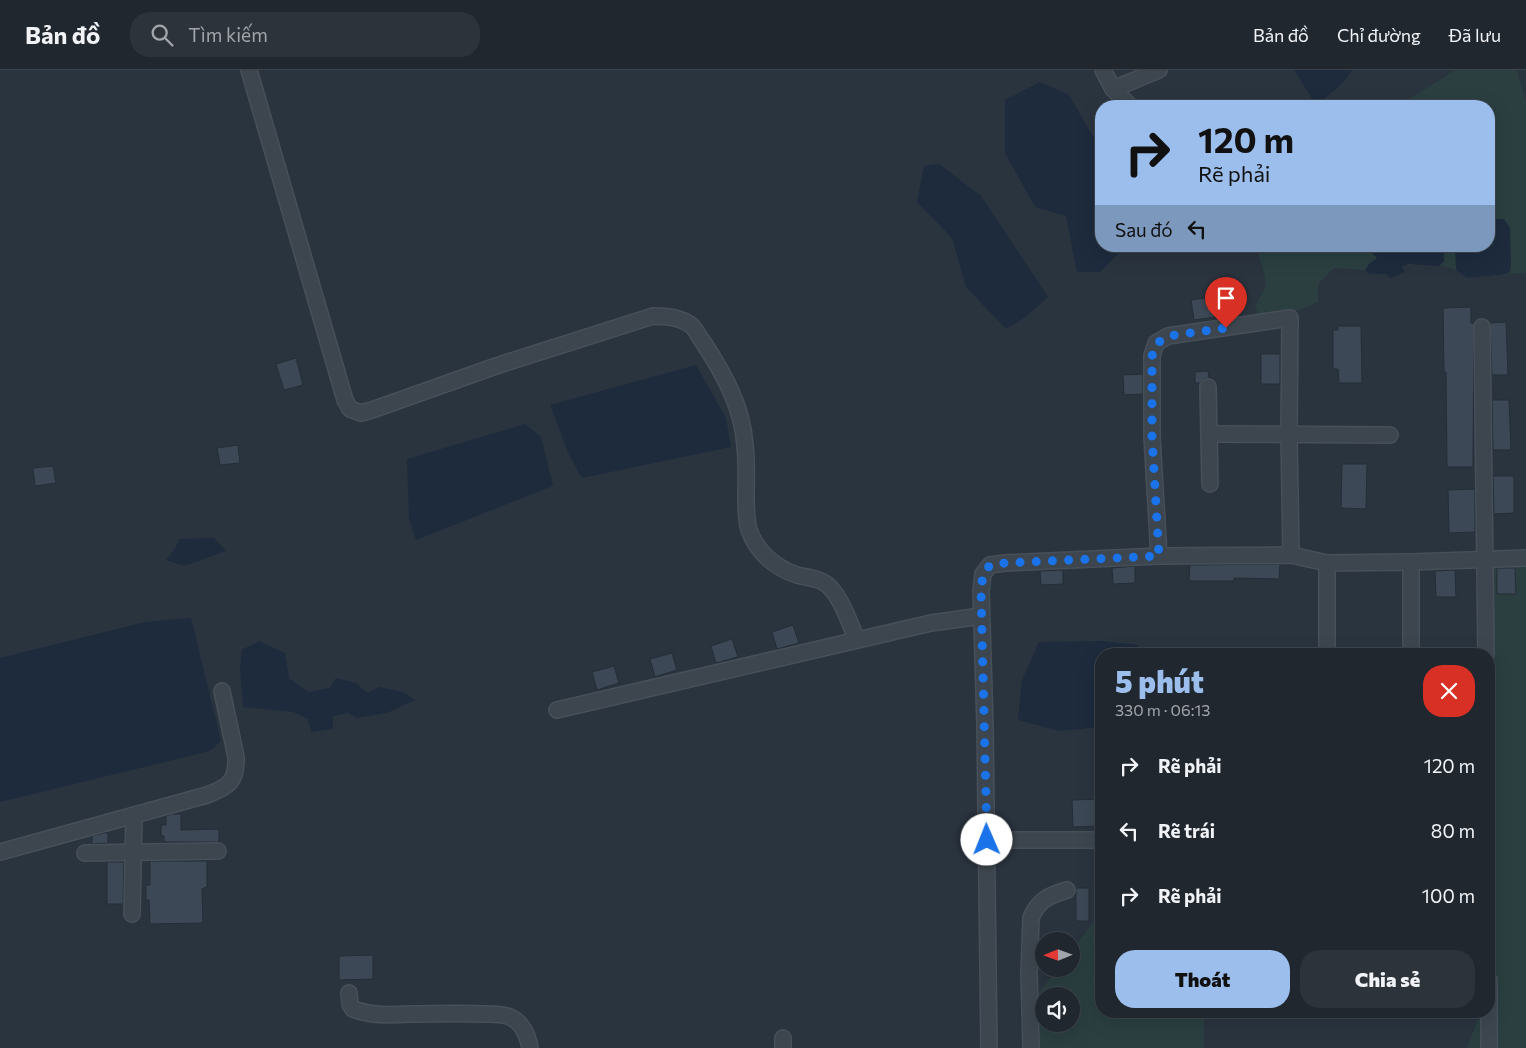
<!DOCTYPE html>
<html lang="vi">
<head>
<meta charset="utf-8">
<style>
  :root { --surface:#20272f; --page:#2d333b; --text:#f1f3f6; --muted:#a2a5aa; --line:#3d444b; --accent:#9cbeed }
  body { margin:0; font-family:Commissioner,sans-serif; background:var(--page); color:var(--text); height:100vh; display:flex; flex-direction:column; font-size:19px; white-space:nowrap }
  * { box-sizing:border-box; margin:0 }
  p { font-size:16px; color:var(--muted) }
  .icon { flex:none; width:28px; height:28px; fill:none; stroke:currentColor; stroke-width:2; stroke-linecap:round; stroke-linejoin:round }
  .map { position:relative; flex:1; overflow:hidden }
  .sheet { position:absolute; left:1095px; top:578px; width:400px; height:370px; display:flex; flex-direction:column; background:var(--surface); border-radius:20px; box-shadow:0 5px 20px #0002,0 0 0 1px var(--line) }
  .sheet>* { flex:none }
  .guide { position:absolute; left:1095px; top:30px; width:400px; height:152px; border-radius:20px; box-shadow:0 5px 20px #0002,0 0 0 1px var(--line); background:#9cbeed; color:#111; overflow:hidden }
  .needle { width:32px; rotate:269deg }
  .buttons { position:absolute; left:1035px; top:862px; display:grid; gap:10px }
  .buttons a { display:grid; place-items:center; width:45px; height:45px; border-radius:50%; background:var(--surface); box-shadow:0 5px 20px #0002,0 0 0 1px var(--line); font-size:25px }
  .pin { position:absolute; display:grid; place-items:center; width:42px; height:42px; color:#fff; margin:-51px -21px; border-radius:50% 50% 50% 0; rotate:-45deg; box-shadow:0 0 5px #0007 }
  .pin .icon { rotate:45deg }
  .me { position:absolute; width:55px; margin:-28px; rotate:359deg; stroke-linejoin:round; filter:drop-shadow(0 0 4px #0008) }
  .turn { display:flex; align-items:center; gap:18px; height:105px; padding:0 20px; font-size:22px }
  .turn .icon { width:65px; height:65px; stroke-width:2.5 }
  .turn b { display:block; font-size:35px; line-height:42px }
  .then { display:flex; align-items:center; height:48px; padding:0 20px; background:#0003; gap:10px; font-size:19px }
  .round { display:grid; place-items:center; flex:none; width:52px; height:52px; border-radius:20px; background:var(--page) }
  .overview { display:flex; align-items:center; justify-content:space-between; height:85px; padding:0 20px }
  h1 { font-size:30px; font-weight:800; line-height:38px; color:var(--accent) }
  .button { display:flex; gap:10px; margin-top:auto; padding:10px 20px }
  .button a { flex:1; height:58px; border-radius:20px; background:var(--accent); color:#111; font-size:20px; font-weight:800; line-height:58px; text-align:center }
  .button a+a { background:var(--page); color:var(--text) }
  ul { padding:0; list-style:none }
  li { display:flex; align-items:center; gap:15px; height:65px; padding:0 20px }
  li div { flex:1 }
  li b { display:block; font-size:19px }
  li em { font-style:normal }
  header { display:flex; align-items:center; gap:30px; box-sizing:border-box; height:70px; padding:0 25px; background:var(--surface); border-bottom:1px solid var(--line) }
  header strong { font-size:24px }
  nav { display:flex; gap:28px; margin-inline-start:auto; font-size:18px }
  .search { width:350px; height:45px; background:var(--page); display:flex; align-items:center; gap:12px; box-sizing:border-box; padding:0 18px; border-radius:20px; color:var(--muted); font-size:19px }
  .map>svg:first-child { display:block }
  .green { fill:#2b3f40; fill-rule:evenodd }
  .water { fill:#1d2b3d }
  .building { fill:#3c4855; stroke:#242d37 }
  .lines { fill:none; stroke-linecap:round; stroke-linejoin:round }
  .minor-casing { stroke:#474f59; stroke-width:18 }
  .minor { stroke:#3d464f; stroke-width:15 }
  .route { stroke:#1a73e8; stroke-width:9; stroke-dasharray:0 16.2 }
</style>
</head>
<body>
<header>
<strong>Bản đồ</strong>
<div class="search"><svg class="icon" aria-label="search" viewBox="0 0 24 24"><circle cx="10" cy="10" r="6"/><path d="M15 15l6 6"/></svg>Tìm kiếm</div>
<nav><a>Bản đồ</a><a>Chỉ đường</a><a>Đã lưu</a></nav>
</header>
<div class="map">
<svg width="1526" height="978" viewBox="0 0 1526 978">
  <rect width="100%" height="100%" fill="#2a343f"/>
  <g class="green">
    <path d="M1456 0H1517L1526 31V203C1506 203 1487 207 1467 208 1464 206 1461 203 1458 201 1446 194 1415 192 1402 196L1405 202 1390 209 1386 204H1370L1365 200 1334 198 1318 214V232L1289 245 1260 250 1255 236 1266 216 1264 203 1256 176H1489V36H1397Z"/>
    <polygon points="1488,492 1526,492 1526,978 1492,978 1490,613"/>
    <path d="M1101 822V941H1204V978H1034L1032 930 1058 899H1071V882L1096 848ZM1044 926H1071V954H1044Z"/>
    <polygon points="1486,944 1486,978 1467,978 1477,951"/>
  </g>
  <g class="water">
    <path d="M1294 0H1352C1344 14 1332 23 1319 32L1313 30Z"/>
    <polygon points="1040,12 1069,25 1101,81 1101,176 1126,176 1100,202 1077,202 1066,146 1035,137 1005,83 1005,30"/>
    <polygon points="939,94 981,126 1048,227 1024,248 1006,259 966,217 952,168 917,132 924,96"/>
    <polygon points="1489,149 1504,149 1510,158 1511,197 1509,203 1499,205 1467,208 1456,200 1455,176 1489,176"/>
    <polygon points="1365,176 1444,176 1444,191 1439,196 1409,194 1402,196 1405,202 1390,209 1386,204 1370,204 1365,200 1369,194 1377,188"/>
    <polygon points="696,295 726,348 731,377 582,408 569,385 550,335"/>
    <polygon points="525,354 541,367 553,416 416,470 409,448 407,389"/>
    <polygon points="214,468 226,481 184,496 166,490 176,477 179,469"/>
    <polygon points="191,548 221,671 210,681 0,732 0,588 145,552"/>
    <polygon points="259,571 285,583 289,608 308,622 330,618 336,608 356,613 367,623 379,617 403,622 415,630 387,643 357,648 348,643 333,646 333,659 311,662 308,649 293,642 243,637 240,599 242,580"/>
    <polygon points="1102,571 1138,575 1140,584 1101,584 1101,657 1059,661 1018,650 1022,610 1039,572"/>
  </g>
  <g class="building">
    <polygon points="1212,227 1215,247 1194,250 1191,230"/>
    <polygon points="1471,237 1471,253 1474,253 1473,397 1447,397 1446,302 1444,302 1443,238"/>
    <polygon points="1506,252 1508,305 1492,305 1490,253"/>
    <polygon points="1338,256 1361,256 1362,313 1339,313 1338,299 1333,299 1333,260 1338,260"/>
    <rect x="1261" y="284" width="19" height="30"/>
    <polygon points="296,288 303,315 284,320 276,294"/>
    <polygon points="1208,301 1209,308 1204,309 1200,313 1195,313 1195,302"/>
    <polygon points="1143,304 1143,324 1124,325 1123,305"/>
    <polygon points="1492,330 1509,330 1511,380 1493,380"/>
    <polygon points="238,375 240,393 220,395 217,378"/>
    <polygon points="1342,394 1367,394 1366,439 1341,438"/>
    <polygon points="53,396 56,413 35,416 33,398"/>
    <polygon points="1493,406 1514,406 1514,443 1494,444"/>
    <polygon points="1475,419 1475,462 1449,463 1448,420"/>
    <polygon points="1280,494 1279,509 1234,508 1234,511 1189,511 1190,495"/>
    <polygon points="1135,496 1135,513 1113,514 1112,498"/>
    <polygon points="1497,498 1515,498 1516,524 1497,524"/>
    <polygon points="1063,500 1063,514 1041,515 1040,501"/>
    <polygon points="1455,500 1456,527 1436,527 1435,501"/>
    <polygon points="793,555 799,573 777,579 772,562"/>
    <polygon points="732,569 738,587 716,593 711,576"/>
    <polygon points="672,583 677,600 655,607 650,589"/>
    <polygon points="614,596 619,613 597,620 592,602"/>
    <polygon points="1101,729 1101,756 1073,757 1072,730"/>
    <polygon points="172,744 181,744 181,760 219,759 219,772 164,772 164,766 161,766 161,755 166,755 166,746"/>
    <polygon points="104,763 108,763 108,773 92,774 92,766"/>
    <polygon points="150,791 207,791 207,817 202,819 203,853 150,854 149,830 146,830 146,815 150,815"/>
    <polygon points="107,792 124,792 123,834 107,834"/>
    <rect x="1076" y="818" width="13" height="33"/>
    <polygon points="373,885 373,909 339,910 339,886"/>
  </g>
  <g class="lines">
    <defs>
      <g id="minor">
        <path d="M249 0 345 330 350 339 361 343 372 340 496 296 653 246C666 246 681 247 692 256 696 260 699 267 703 272 724 304 743 338 745 376 747 393 746 409 746 426 746 437 746 449 749 460 757 482 775 498 797 505 805 507 816 508 823 512 839 520 850 554 857 570"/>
        <polyline points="1103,0 1113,19 1130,36"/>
        <polyline points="1113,19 1159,0"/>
        <polyline points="1482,257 1486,584"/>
        <polyline points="1208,317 1210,414"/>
        <polyline points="1209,364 1390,365"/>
        <polyline points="1159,486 1152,367 1152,286 1156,273 1168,266 1290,248 1289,365 1291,485"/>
        <polyline points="1411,492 1526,488"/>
        <polyline points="1327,493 1411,492 1411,584"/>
        <polyline points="557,640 931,553 981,546"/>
        <polyline points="987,770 1101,770"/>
        <path d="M0 782 207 725C228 717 237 712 236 687L222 621"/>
        <polyline points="85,783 218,781"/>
        <polyline points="132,844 134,745"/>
        <polyline points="1489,910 1489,978"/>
        <path d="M349 923 350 934 353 939C371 946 391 945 410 944 433 944 456 943 479 944 489 944 501 943 510 947 522 952 528 966 530 978"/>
        <polyline points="783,968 783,978"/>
        <polyline points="989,978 985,656 981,521 983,504 990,495 1005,493 1159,486 1291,485 1327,493 1327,584"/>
        <path d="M1031 978 1029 903 1031 848C1038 830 1050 825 1067 820"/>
      </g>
    </defs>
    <use href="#minor" class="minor-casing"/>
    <use href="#minor" class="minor"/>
  </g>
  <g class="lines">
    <polyline class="route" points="987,770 981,521 983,504 990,495 1005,493 1159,486 1152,366 1152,286 1156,274 1168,266 1226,258"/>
  </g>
</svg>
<div class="buttons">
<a><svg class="needle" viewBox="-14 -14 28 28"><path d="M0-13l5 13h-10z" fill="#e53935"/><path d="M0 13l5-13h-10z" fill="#a2a5aa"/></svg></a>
<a><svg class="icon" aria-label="sound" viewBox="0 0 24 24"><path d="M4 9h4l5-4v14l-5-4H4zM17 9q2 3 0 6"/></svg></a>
</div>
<div class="pin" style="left:1226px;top:258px;background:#d93025"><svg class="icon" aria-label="arrive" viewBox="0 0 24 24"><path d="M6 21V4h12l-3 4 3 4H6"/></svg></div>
<svg class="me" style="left:987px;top:770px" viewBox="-20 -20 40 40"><circle r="19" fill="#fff"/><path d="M0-13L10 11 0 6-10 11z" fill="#1a73e8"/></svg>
<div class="guide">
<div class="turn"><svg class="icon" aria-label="right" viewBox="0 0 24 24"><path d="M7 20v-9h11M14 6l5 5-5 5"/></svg><div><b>120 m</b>Rẽ phải</div></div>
<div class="then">Sau đó<svg class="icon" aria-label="left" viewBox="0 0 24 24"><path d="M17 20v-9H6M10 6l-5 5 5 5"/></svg></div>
</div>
<section class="sheet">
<div class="overview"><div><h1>5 phút</h1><p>330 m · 06:13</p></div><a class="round" style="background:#d93025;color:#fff"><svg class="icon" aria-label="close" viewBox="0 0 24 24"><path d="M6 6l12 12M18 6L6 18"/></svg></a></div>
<ul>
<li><svg class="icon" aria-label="right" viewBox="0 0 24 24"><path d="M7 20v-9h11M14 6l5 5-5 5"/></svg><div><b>Rẽ phải</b></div><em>120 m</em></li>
<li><svg class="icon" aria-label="left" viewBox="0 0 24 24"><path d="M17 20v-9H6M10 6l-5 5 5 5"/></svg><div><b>Rẽ trái</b></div><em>80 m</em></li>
<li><svg class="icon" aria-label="right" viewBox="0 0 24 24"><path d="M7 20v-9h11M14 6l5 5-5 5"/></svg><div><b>Rẽ phải</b></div><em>100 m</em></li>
</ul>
<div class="button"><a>Thoát</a><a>Chia sẻ</a></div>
</section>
</div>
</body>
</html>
